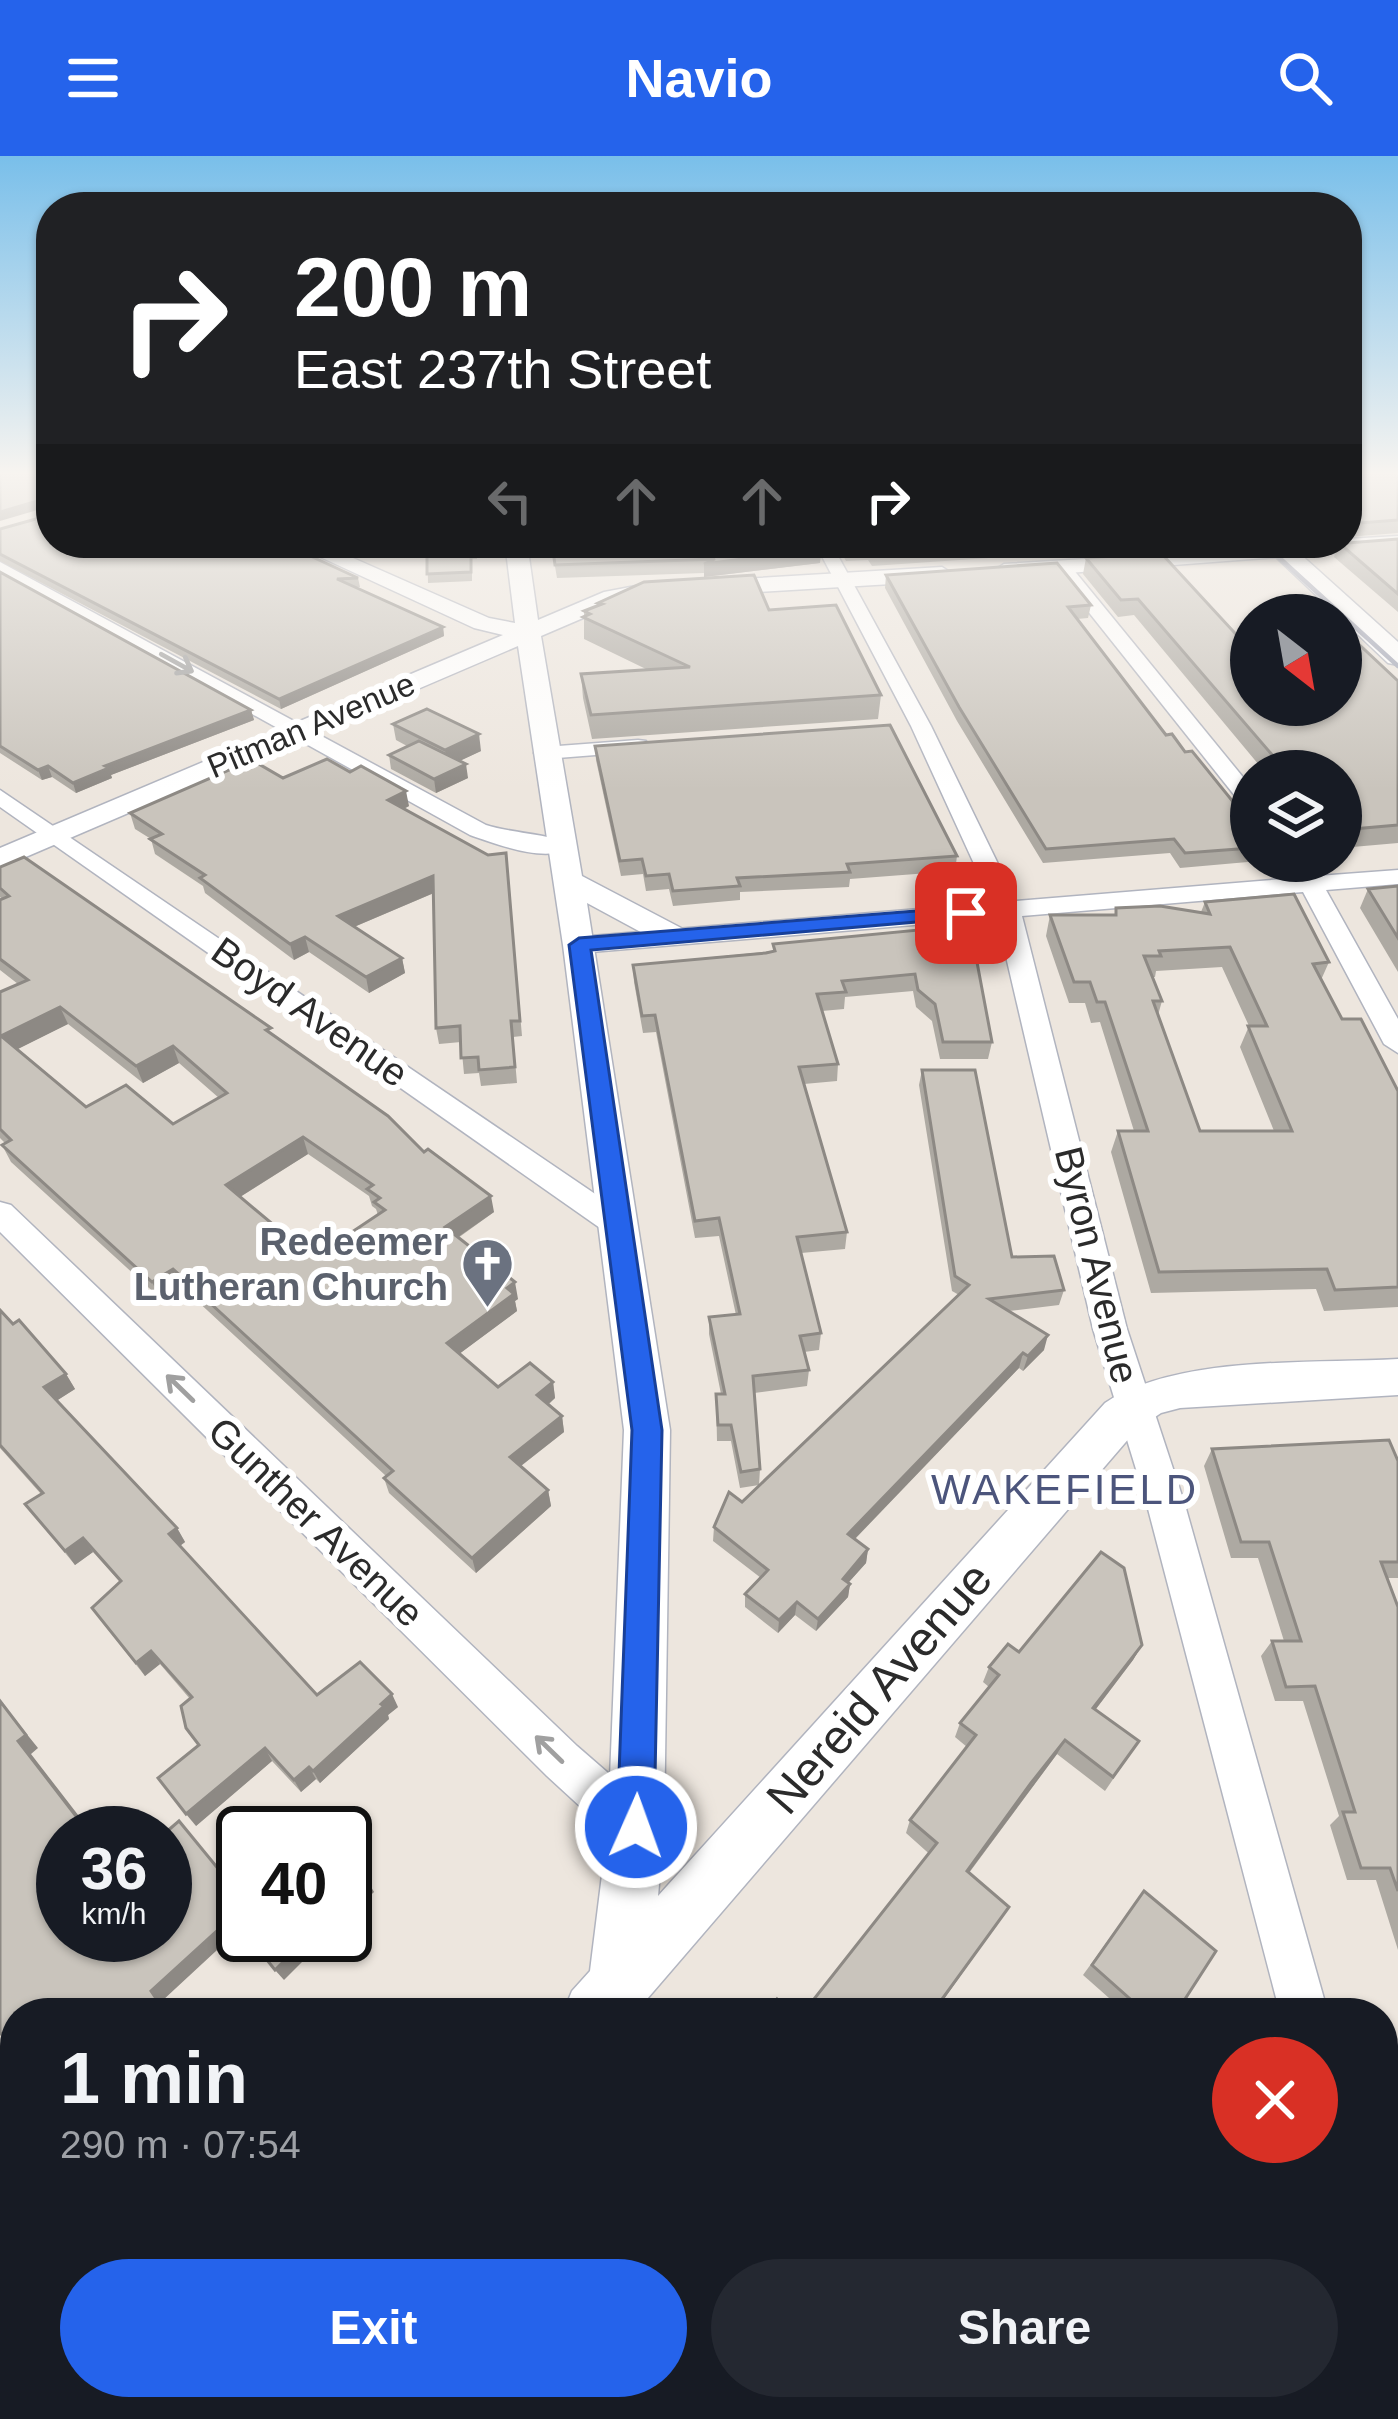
<!DOCTYPE html>
<html lang="en">
<head>
<meta charset="utf-8">
<style>
  :root { --surface:#171b24; --page:#242831; --text:#f1f3f6; --muted:#9ea1a6; --accent:#2563eb }
  body { margin:0; font-family:Arial,sans-serif; background:var(--page); color:var(--text); height:100vh; display:flex; flex-direction:column; font-size:45px; white-space:nowrap }
  * { box-sizing:border-box; margin:0 }
  p { font-size:39px; color:var(--muted) }
  .icon { flex:none; width:66px; height:66px; fill:none; stroke:currentColor; stroke-width:2; stroke-linecap:round; stroke-linejoin:round }
  .map { position:relative; flex:1; overflow:hidden }
  .details { position:absolute; left:0px; top:1842px; width:1398px; height:423px; display:flex; flex-direction:column; background:var(--surface); border-radius:48px 48px 0 0; box-shadow:0 3px 9px #0004 }
  .details>* { flex:none }
  .guide { position:absolute; left:36px; top:36px; width:1326px; height:366px; border-radius:48px; box-shadow:0 3px 9px #0004; background:#202124; color:#fff; overflow:hidden }
  .needle { width:78px; rotate:149deg }
  .tools { position:absolute; left:1230px; top:438px; display:grid; gap:24px }
  .tools a { display:grid; place-items:center; width:132px; height:132px; border-radius:50%; background:var(--surface); box-shadow:0 3px 9px #0004; font-size:60px }
  .speed { position:absolute; left:36px; top:1650px; display:flex; gap:24px; font-size:60px; font-weight:700; text-align:center }
  .speed>* { display:grid; place-content:center; width:156px; height:156px; border-radius:50%; background:var(--surface); box-shadow:0 3px 9px #0004; line-height:1 }
  .speed small { font-size:30px; font-weight:400 }
  .speed .limit { border:6px solid #111; border-radius:18px; background:#fff; color:#111 }
  .pin { position:absolute; display:grid; place-items:center; width:102px; height:102px; color:#fff; margin:-51px; border-radius:24px; box-shadow:0 6px 18px #0006 }
  .me { position:absolute; width:132px; margin:-66px; rotate:2deg; stroke-linejoin:round; filter:drop-shadow(0 0 9px #0008) }
  .turn { display:flex; align-items:center; gap:42px; height:252px; padding:0 60px; font-size:54px }
  .turn .icon { width:156px; height:156px; stroke-width:2.5 }
  .turn b { display:block; font-size:84px; line-height:102px }
  .lanes { display:flex; align-items:center; height:114px; padding:0 60px; background:#0003; justify-content:center; gap:60px; direction:ltr }
  .lanes .off { opacity:.35 }
  .round { display:grid; place-items:center; flex:none; width:126px; height:126px; border-radius:63px; background:var(--page) }
  .head { display:flex; align-items:center; justify-content:space-between; height:204px; padding:0 60px }
  h1 { font-size:72px; font-weight:700; line-height:90px }
  .primary-button { display:flex; gap:24px; margin-top:auto; padding:24px 60px }
  .primary-button a { flex:1; height:138px; border-radius:72px; background:var(--accent); color:#fff; font-size:48px; font-weight:700; line-height:138px; text-align:center }
  .primary-button a+a { background:var(--page); color:var(--text) }
  header { display:flex; justify-content:space-between; align-items:center; height:156px; padding:0 60px; background:var(--accent); color:#fff; font-size:54px; font-weight:700 }
  .map>svg:first-child { display:block }
  .lines { fill:none; stroke-linecap:round; stroke-linejoin:round }
  .minor-casing { stroke:#b1b4bf; stroke-width:3 }
  .tertiary-casing { stroke:#b1b4bf; stroke-width:3 }
  .secondary-casing { stroke:#b1b4bf; stroke-width:3 }
  .minor { fill:#fff; fill-rule:evenodd }
  .tertiary { fill:#fff; fill-rule:evenodd }
  .secondary { fill:#fff; fill-rule:evenodd }
  .rail { stroke:#a0a4b5; stroke-width:4.5 }
  .wall { fill:#ada9a2; fill-rule:evenodd }
  .shaded-wall { fill:#8d8984 }
  .building { fill:#c9c4bc; stroke:#8d8984; stroke-width:3; fill-rule:evenodd }
  .oneway { stroke:#a0a0a0 }
  .route { fill:#2563eb; stroke:#184099; stroke-width:3 }
  .labels { text-anchor:middle; dominant-baseline:central; stroke-width:12; stroke-linejoin:round; paint-order:stroke }
  .far-street-label { font-size:33px; fill:#2b2b2b; stroke:#fff }
  .street-label { font-size:39px; fill:#2b2b2b; stroke:#fff }
  .worship-label { font-size:39px; font-weight:bold; fill:#5b616d; stroke:#fff; text-anchor:end }
  .neighbourhood-label { font-size:42px; letter-spacing:3px; fill:#4c557c; stroke:#fff }
  .near-street-label { font-size:48px; fill:#2b2b2b; stroke:#fff }
</style>
</head>
<body>
<header><svg class="icon" aria-label="menu" viewBox="0 0 24 24"><path d="M4 6h16M4 12h16M4 18h16"/></svg>Navio<svg class="icon" aria-label="search" viewBox="0 0 24 24"><circle cx="10" cy="10" r="6"/><path d="M15 15l6 6"/></svg></header>
<div class="map">
<svg width="1398" height="2263" viewBox="0 0 1398 2263">
  <rect width="100%" height="100%" fill="#ede6de"/>
  <g class="lines">
    <defs>
      <g id="minor">
        <polygon points="815,387 831,387 931,570 1016,745 1295,722 1286,705 1310,705 1318,720 1398,714 1398,728 1326,734 1398,863 1398,897 1384,888 1303,736 1022,760 1127,1173 1185,1349 1328,1857 1280,1857 1147,1349 1093,1173 997,762 579,797 566,789 579,781 992,747 911,570"/>
        <path d="M0 406 486 669C509 677 560 679 573 690 549 709 496 688 470 679L0 418Z"/>
        <polygon points="1056,407 1068,407 1251,631 1251,652 1243,650 1056,415"/>
        <polygon points="638,584 646,585 646,595 545,603 534,597 545,591"/>
        <polygon points="0,634 632,1063 637,1071 632,1079 610,1079 0,651"/>
        <polygon points="0,1046 11,1049 577,1590 652,1655 658,1671 652,1687 636,1693 620,1687 547,1620 0,1076"/>
        <polygon points="0,2032 15,2039 15,2110 0,2104"/>
        <polygon points="1383,2123 1398,2129 1398,2234 1383,2228"/>
        <polygon points="87,2250 147,2250 153,2263 93,2263"/>
        <rect x="579" y="2250" width="58" height="13"/>
      </g>
      <g id="tertiary">
        <polygon points="1398,380 1398,392 1004,422 993,415 1004,408 1347,387 1347,383"/>
        <path d="M290 387H319L489 462 515 467 505 387H527L538 464 604 436 641 429 942 411 953 418 942 425 641 443 618 447 541 480 582 720 683 773 688 780 683 787H661L587 747 670 1274 664 1671 658 1740 1105 1247C1178 1199 1310 1208 1398 1203V1239L1180 1252 1161 1257 1137 1273 635 1857H563L572 1835 590 1815 608 1671 624 1274 563 789 518 490 0 712V692L503 479 474 472Z"/>
        <polygon points="206,2250 284,2250 279,2263 200,2263"/>
      </g>
      <polygon id="secondary" points="1261,387 1288,387 1398,486 1398,509 1388,507"/>
    </defs>
    <use href="#minor" class="minor-casing"/>
    <use href="#tertiary" class="tertiary-casing"/>
    <use href="#secondary" class="secondary-casing"/>
    <use href="#minor" class="minor"/>
    <use href="#tertiary" class="tertiary"/>
    <use href="#secondary" class="secondary"/>
    <polyline class="rail" points="1263,387 1398,510"/>
  </g>
  <g class="wall">
    <polygon points="51,317 51,387 295,387 296,393 358,422 360,431 355,431 443,471 444,480 281,553 0,405 0,373 50,359"/>
    <polygon points="1347,317 1398,317 1398,377 1347,381"/>
    <polygon points="1398,383 1398,456 1334,401 1339,387"/>
    <polygon points="330,387 476,387 477,403 472,403 472,425 428,427 427,388 343,393"/>
    <polygon points="551,387 821,393 820,407 704,421 704,417 557,422"/>
    <polygon points="836,387 1178,387 1177,389 872,410 868,404 846,405"/>
    <polygon points="1086,402 1244,487 1398,525 1398,687 1341,692 1341,615 1264,615 1134,459 1118,461 1083,418"/>
    <polygon points="0,416 251,554 254,564 111,619 112,622 76,637 52,621 42,624 0,597"/>
    <polygon points="886,419 1091,449 1088,462 1077,463 1166,579 1185,596 1251,668 1251,705 1259,705 1180,712 1170,697 1043,707 957,565 885,432"/>
    <polygon points="598,447 769,454 881,539 878,563 592,583 583,542 581,518 648,514 584,483 584,455 598,450"/>
    <polygon points="393,568 481,595 459,605 468,622 436,637 391,613 389,599 407,590 396,584"/>
    <polygon points="595,590 957,700 955,715 850,723 849,731 740,736 740,744 673,750 669,733 646,735 643,718 621,720 596,604"/>
    <polygon points="283,622 409,650 404,653 488,699 506,697 522,880 513,881 517,927 481,930 479,917 464,918 461,886 439,888 436,872 434,737 354,771 402,802 405,817 369,837 309,796 294,804 205,737 203,730 155,698 151,683 135,673 130,657"/>
    <path d="M0 711 272 878 424 996 494 1056 458 1082 518 1143 515 1145 517 1155 459 1198 498 1231 553 1226 555 1242 548 1249 562 1260 564 1276 521 1310 548 1334 551 1350 476 1417 389 1337 384 1322 386 1320 180 1129 160 1142 11 1006 2 989 5 987 0 982V836L18 828 0 814V744L2 743 0 741ZM68 868 143 927 179 907 219 942 173 968 86 951 17 893ZM308 998 369 1040 372 1050 376 1053 378 1059 313 1102 240 1041Z"/>
    <polygon points="1398,730 1398,816 1360,752 1368,733"/>
    <path d="M1205 746 1329 806 1321 824 1342 863 1398 935V1151L1324 1155 1316 1133 1151 1137 1111 996 1118 975H1134L1100 866 1091 867 1085 847H1069L1046 780 1050 759H1115L1116 752 1201 756ZM1222 811 1249 870 1240 891 1274 975H1200L1158 859 1162 845 1152 821H1155L1156 815Z"/>
    <polygon points="970,769 992,886 988,903 940,903 932,865 916,851 913,835 845,841 844,853 822,855 838,908 837,925 804,928 847,1076 845,1093 801,1097 821,1177 819,1194 804,1196 809,1214 807,1230 754,1237 760,1313 759,1329 740,1332 731,1285 717,1285 716,1238 721,1238 709,1178 709,1161 736,1159 719,1080 695,1082 656,876 643,877 634,826 633,809 773,795 773,788"/>
    <polygon points="922,914 1012,1101 1064,1134 1059,1149 1009,1155 1044,1194 1023,1215 1019,1212 855,1383 868,1393 866,1407 848,1427 850,1428 848,1441 816,1475 795,1459 778,1477 745,1451 745,1438 761,1422 713,1385 714,1371 742,1346 959,1139 952,1135 919,929"/>
    <polygon points="0,1154 66,1218 75,1233 56,1245 177,1372 185,1386 180,1390 317,1539 398,1551 388,1559 389,1563 320,1627 316,1623 301,1636 272,1605 196,1670 198,1589 190,1543 160,1508 145,1520 102,1466 120,1426 93,1396 75,1409 25,1348 41,1338 0,1292"/>
    <polygon points="1212,1293 1398,1305 1398,1422 1387,1422 1398,1451 1398,1794 1376,1724 1347,1724 1330,1669 1339,1660 1303,1545 1275,1545 1261,1500 1272,1485 1284,1485 1258,1402 1231,1402 1204,1310"/>
    <polygon points="1142,1489 1133,1504 1096,1553 1139,1585 1105,1635 1057,1598 969,1717 1002,1763 906,1677 910,1664 967,1591 955,1581 960,1567 989,1531 983,1526 989,1511 1019,1496"/>
    <polygon points="1144,1735 1176,1857 1126,1857 1083,1819"/>
    <polygon points="973,2250 1020,2250 1021,2263 974,2263"/>
    <polygon points="1114,2250 1271,2250 1273,2263 1116,2263"/>
  </g>
  <g class="shaded-wall">
    <polygon points="51,341 51,350 0,365 0,356"/>
    <polygon points="821,393 820,407 704,421 704,408"/>
    <polygon points="443,471 444,480 281,553 279,543"/>
    <polygon points="251,554 254,564 111,619 112,622 76,637 73,627 105,610"/>
    <polygon points="479,578 481,595 447,611 445,594"/>
    <polygon points="466,608 468,622 436,637 434,623"/>
    <polygon points="48,610 52,621 42,624 38,614"/>
    <polygon points="406,635 409,650 391,659 388,644"/>
    <polygon points="433,720 436,736 342,776 338,760"/>
    <polygon points="305,781 309,796 294,804 290,788"/>
    <polygon points="402,802 405,817 369,837 366,821"/>
    <polygon points="60,851 68,868 10,897 1,880"/>
    <polygon points="173,890 179,907 143,927 136,910"/>
    <polygon points="303,981 308,998 232,1046 226,1029"/>
    <polygon points="491,1040 494,1056 448,1088 445,1071"/>
    <polygon points="173,1113 180,1129 160,1142 152,1126"/>
    <polygon points="515,1126 518,1143 515,1145 517,1155 451,1204 447,1187"/>
    <polygon points="1048,1179 1044,1194 1023,1215 1028,1200"/>
    <polygon points="1023,1197 1019,1212 846,1392 848,1378"/>
    <polygon points="66,1218 75,1233 53,1247 44,1231"/>
    <polygon points="553,1226 555,1242 539,1256 537,1239"/>
    <polygon points="562,1260 564,1276 513,1316 510,1301"/>
    <polygon points="548,1334 551,1350 476,1417 472,1402"/>
    <polygon points="177,1372 185,1386 177,1392 169,1378"/>
    <polygon points="83,1382 93,1396 75,1409 65,1395"/>
    <polygon points="868,1393 866,1407 840,1436 843,1423"/>
    <polygon points="850,1428 848,1441 816,1475 818,1463"/>
    <polygon points="797,1446 795,1459 778,1477 779,1464"/>
    <polygon points="1142,1489 1133,1504 1086,1566 1093,1552"/>
    <polygon points="151,1495 160,1508 145,1520 136,1507"/>
    <polygon points="392,1538 398,1551 388,1559 389,1563 320,1627 313,1615"/>
    <polygon points="0,1545 38,1592 31,1598 92,1677 89,1677 18,1585"/>
    <polygon points="1065,1584 1057,1598 961,1727 967,1715"/>
    <polygon points="265,1592 272,1605 196,1670 186,1658"/>
    <polygon points="309,1611 316,1623 301,1636 294,1624"/>
    <polygon points="367,1724 374,1736 345,1764 345,1745"/>
    <polygon points="243,1751 243,1770 162,1845 171,1857 166,1857 151,1835"/>
    <polygon points="1009,1751 934,1857 932,1857"/>
    <polygon points="310,1779 329,1779 284,1824 275,1814"/>
    <polygon points="481,2250 486,2250 486,2259 483,2263 477,2263"/>
  </g>
  <g class="building">
    <polygon points="0,317 51,317 51,387 282,387 358,422 337,423 443,471 279,543 0,398 0,373 50,359 51,341 0,356"/>
    <polygon points="1347,317 1398,317 1398,364 1347,368 1347,346 1356,346 1347,339"/>
    <polygon points="1398,383 1398,438 1339,387 1347,387"/>
    <polygon points="427,387 476,387 476,394 471,394 471,416 427,418"/>
    <polygon points="552,387 818,387 821,393 704,408 715,403 555,409"/>
    <polygon points="844,387 1013,387 873,397 870,391 847,392"/>
    <polygon points="1161,397 1244,487 1251,486 1251,549 1341,549 1341,480 1350,480 1398,525 1398,669 1341,674 1341,615 1286,615 1138,443 1121,444 1086,402"/>
    <polygon points="1057,407 1091,449 1068,451 1166,579 1172,578 1185,596 1192,595 1251,668 1251,692 1185,697 1174,683 1046,693 959,551 886,419"/>
    <polygon points="0,416 251,554 105,610 109,612 73,627 48,610 38,614 0,590"/>
    <polygon points="754,419 769,454 836,449 881,539 591,559 581,518 690,511 583,461 590,458 584,455 602,448 598,447 644,426"/>
    <polygon points="427,553 479,578 445,594 393,568"/>
    <polygon points="890,569 957,700 847,708 850,716 737,722 740,730 673,735 669,718 646,720 642,703 620,705 595,590"/>
    <polygon points="419,585 466,608 434,623 389,599"/>
    <polygon points="327,603 350,616 361,610 406,635 388,644 488,699 506,697 520,865 511,865 515,911 479,914 478,901 461,902 460,870 436,872 433,720 338,760 402,802 366,821 305,781 290,788 200,722 205,719 150,683 162,678 130,657 252,604 283,622"/>
    <path d="M24 701 271 872 266 874 388 960 424 996 428 993 491 1040 445 1071 515 1126 507 1132 514 1138 447 1187 498 1231 530 1207 553 1226 537 1239 562 1260 510 1301 548 1334 472 1402 384 1322 393 1315 173 1113 152 1126 2 989 11 984 0 973V836L28 824 0 803V744L9 740 0 732V711ZM60 851 136 910 173 890 227 937 173 968 126 929 86 951 1 880ZM303 981 373 1029 367 1033 380 1042 374 1046 385 1054 313 1102 226 1029Z"/>
    <polygon points="1398,730 1398,782 1368,733"/>
    <path d="M1294 738 1329 806 1313 808 1333 846 1342 863H1361L1398 935V1131L1335 1134 1327 1113 1159 1116 1118 975H1148L1105 846H1097L1090 826H1074L1050 759H1116V752L1160 750 1210 758 1205 746ZM1230 791 1267 870H1248L1292 975H1200L1153 845H1162L1144 800H1161L1159 795Z"/>
    <polygon points="970,769 992,886 943,886 935,848 918,834 915,818 842,825 846,836 817,838 838,908 799,911 847,1076 797,1081 821,1177 800,1180 809,1214 753,1220 760,1313 741,1316 731,1269 718,1269 716,1238 725,1238 709,1161 740,1158 719,1062 695,1065 655,859 642,860 633,809 766,797 775,795 773,788"/>
    <polygon points="922,914 975,914 1012,1101 1054,1100 1064,1134 989,1143 1048,1179 1028,1200 1023,1197 848,1378 868,1393 843,1423 850,1428 818,1463 797,1446 779,1464 745,1438 768,1414 714,1371 729,1336 742,1346 969,1129 955,1120"/>
    <polygon points="0,1154 13,1168 19,1164 66,1218 44,1231 177,1372 169,1378 317,1539 360,1506 392,1538 381,1548 384,1550 313,1615 309,1611 294,1624 265,1592 186,1658 158,1622 199,1589 186,1572 181,1550 192,1541 151,1495 136,1507 92,1452 121,1425 83,1382 65,1395 25,1348 43,1337 0,1289"/>
    <polygon points="1389,1284 1398,1305 1398,1406 1381,1406 1398,1451 1398,1735 1390,1712 1361,1712 1343,1656 1355,1656 1315,1530 1286,1531 1272,1485 1301,1485 1269,1386 1241,1386 1212,1293"/>
    <polygon points="1101,1396 1124,1412 1142,1489 1093,1552 1139,1585 1113,1621 1065,1584 1031,1627 967,1715 1009,1751 932,1857 803,1857 937,1687 910,1664 976,1579 960,1567 999,1519 989,1511 1008,1488 1019,1496"/>
    <polygon points="0,1545 26,1579 18,1585 89,1677 63,1677 63,1779 165,1779 165,1677 179,1665 243,1743 243,1751 151,1835 166,1857 15,1857 15,1898 0,1876"/>
    <polygon points="345,1700 367,1724 345,1745"/>
    <polygon points="1144,1735 1216,1795 1176,1857 1146,1857 1092,1809"/>
    <polygon points="243,1751 243,1773 233,1760"/>
    <polygon points="247,1779 310,1779 275,1814"/>
    <polygon points="777,1843 791,1857 766,1857"/>
    <polygon points="398,2250 481,2250 480,2259 477,2263 387,2263"/>
    <polygon points="755,2250 911,2250 912,2263 755,2263"/>
    <polygon points="979,2250 1020,2250 1021,2263 980,2263"/>
    <polygon points="1123,2250 1271,2250 1273,2263 1126,2263"/>
  </g>
  <defs><path id="oneway-shaft" d="M-6 0H5M1.5-3L5.5 0L1.5 3" fill="none" stroke-width="1.6" stroke-linecap="round" stroke-linejoin="round" transform="scale(3)"/></defs>
  <g class="oneway">
    <use href="#oneway-shaft" transform="translate(177 507) rotate(29)"/>
    <use href="#oneway-shaft" transform="translate(180 1232) rotate(-136)"/>
    <use href="#oneway-shaft" transform="translate(549 1593) rotate(-136)"/>
  </g>
  <linearGradient id="sky" x2="0" y2="1"><stop stop-color="#79bfea"/><stop offset="0.5" stop-color="#f7f4f0"/><stop offset="1" stop-color="#f7f4f0" stop-opacity="0"/></linearGradient>
  <rect width="1398" height="634" fill="url(#sky)"/>
  <polygon class="route" points="966,751 974,753 974,761 591,794 662,1274 654,1671 649,1684 636,1690 623,1684 617,1671 632,1274 569,789 579,782"/>
  <defs>
    <symbol id="church-pin" viewBox="-11 -11 22 30"><path d="M0 17L-7.5 6A9.5 9.5 0 1 1 7.5 6Z" fill="#6b7280" stroke="#fff"/><path d="M-1.2-6h2.4v3.5h3.3v2.4h-3.3V6h-2.4V-.1h-3.3v-2.4h3.3Z" fill="#fff"/></symbol>
  </defs>
  <g fill-rule="evenodd">
    <use href="#church-pin" x="458" y="1078" width="59" height="81"/>
  </g>
  <g class="labels">
    <g class="far-street-label">
      <text transform="translate(311 569) rotate(-23)">Pitman Avenue</text>
    </g>
    <g class="street-label">
      <text transform="translate(310 856) rotate(35)">Boyd Avenue</text>
      <text transform="translate(1097 1109) rotate(76)">Byron Avenue</text>
      <text transform="translate(316 1366) rotate(44)">Gunther Avenue</text>
    </g>
    <g class="worship-label">
      <text x="448" y="1085">Redeemer<tspan x="448" dy="45">Lutheran Church</tspan></text>
    </g>
    <g class="neighbourhood-label">
      <text x="1065" y="1333">WAKEFIELD</text>
    </g>
    <g class="near-street-label">
      <text transform="translate(879 1532) rotate(-49)">Nereid Avenue</text>
    </g>
  </g>
</svg>
<div class="tools">
<a><svg class="needle" viewBox="-14 -14 28 28"><path d="M0-13l5 13h-10z" fill="#e53935"/><path d="M0 13l5-13h-10z" fill="#9ea1a6"/></svg></a>
<a><svg class="icon" aria-label="layers" viewBox="0 0 24 24"><path d="M12 4l9 5-9 5-9-5zM3 14l9 5 9-5"/></svg></a>
</div>
<div class="speed"><div>36<small>km/h</small></div><div class="limit">40</div></div>
<div class="pin" style="left:966px;top:757px;background:#d93025"><svg class="icon" aria-label="arrive" viewBox="0 0 24 24"><path d="M6 21V4h12l-3 4 3 4H6"/></svg></div>
<svg class="me" style="left:636px;top:1671px" viewBox="-20 -20 40 40"><circle r="17" fill="#2563eb" stroke="#fff" stroke-width="3"/><path d="M0-11L8 9 0 5-8 9z" fill="#fff"/></svg>
<div class="guide">
<div class="turn"><svg class="icon" aria-label="right" viewBox="0 0 24 24"><path d="M7 20v-9h11M14 6l5 5-5 5"/></svg><div><b>200 m</b>East 237th Street</div></div>
<div class="lanes"><svg class="icon off" aria-label="left" viewBox="0 0 24 24"><path d="M17 20v-9H6M10 6l-5 5 5 5"/></svg><svg class="icon off" aria-label="ahead" viewBox="0 0 24 24"><path d="M12 20V5M6 11l6-6 6 6"/></svg><svg class="icon off" aria-label="ahead" viewBox="0 0 24 24"><path d="M12 20V5M6 11l6-6 6 6"/></svg><svg class="icon" aria-label="right" viewBox="0 0 24 24"><path d="M7 20v-9h11M14 6l5 5-5 5"/></svg></div>
</div>
<section class="details">
<div class="head"><div><h1>1 min</h1><p>290 m · 07:54</p></div><a class="round" style="background:#d93025;color:#fff"><svg class="icon" aria-label="close" viewBox="0 0 24 24"><path d="M6 6l12 12M18 6L6 18"/></svg></a></div>
<div class="primary-button"><a>Exit</a><a>Share</a></div>
</section>
</div>
</body>
</html>
